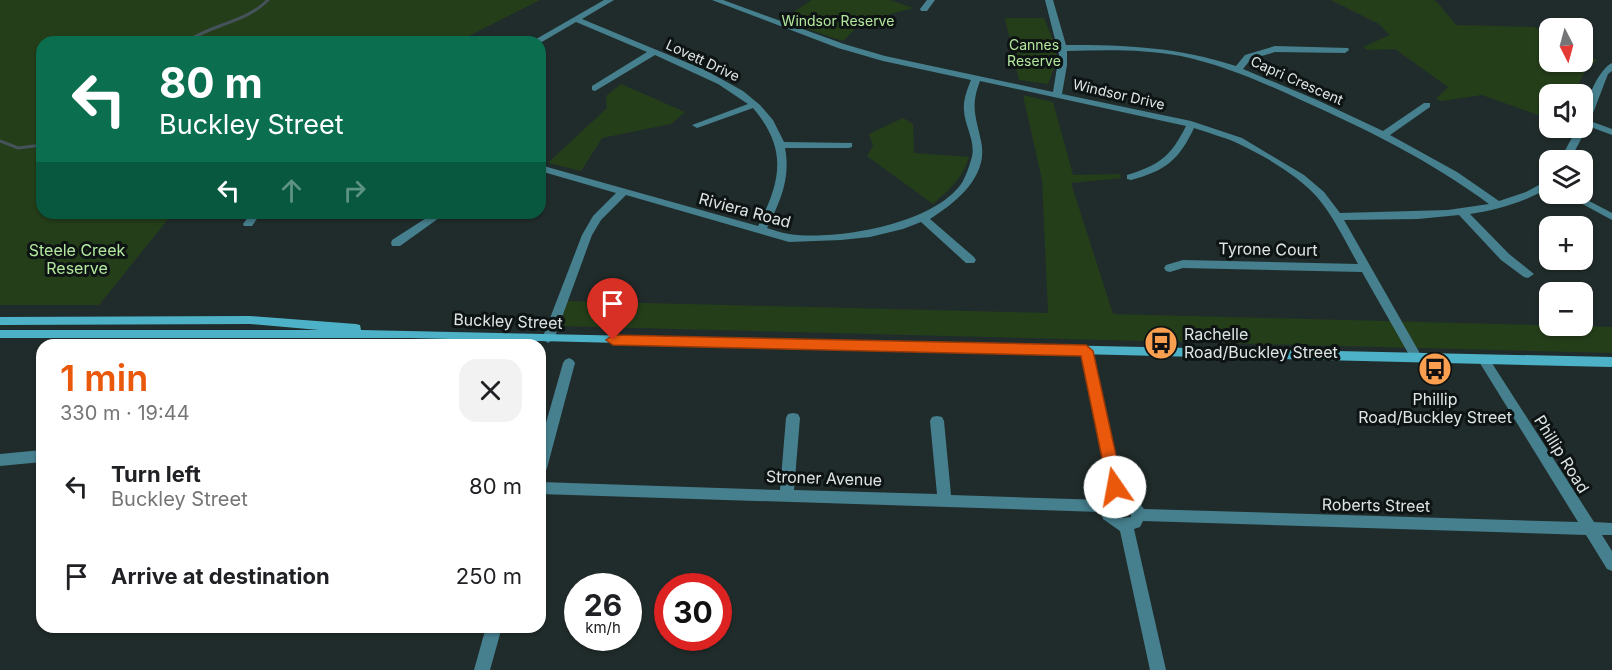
<!DOCTYPE html>
<html lang="en">
<head>
<meta charset="utf-8">
<style>
  :root { --surface:#fff; --page:#f2f2f2; --text:#202124; --muted:#757577; --accent:#ea580c }
  body { margin:0; font-family:Inter,sans-serif; background:var(--page); color:var(--text); height:100vh; display:flex; flex-direction:column; font-size:22px; white-space:nowrap }
  * { box-sizing:border-box; margin:0 }
  p { font-size:20px; color:var(--muted) }
  .icon { flex:none; width:33px; height:33px; fill:none; stroke:currentColor; stroke-width:2; stroke-linecap:round; stroke-linejoin:round }
  .map { position:relative; flex:1; overflow:hidden }
  .details { position:absolute; left:36px; top:339px; width:510px; height:294px; display:flex; flex-direction:column; background:var(--surface); border-radius:18px; box-shadow:0 2px 4px #0004 }
  .details>* { flex:none }
  .banner { position:absolute; left:36px; top:36px; width:510px; height:183px; border-radius:18px; box-shadow:0 2px 4px #0004; background:#0b6e4f; color:#fff; overflow:hidden }
  .needle { width:39px; rotate:174deg }
  .buttons { position:absolute; left:1539px; top:18px; display:grid; gap:12px }
  .buttons a { display:grid; place-items:center; width:54px; height:54px; border-radius:12px; background:var(--surface); box-shadow:0 2px 4px #0004; font-size:30px }
  .speed { position:absolute; left:564px; top:573px; display:flex; gap:12px; font-size:30px; font-weight:700; text-align:center }
  .speed>* { display:grid; place-content:center; width:78px; height:78px; border-radius:50%; background:var(--surface); box-shadow:0 2px 4px #0004; line-height:1 }
  .speed small { font-size:15px; font-weight:400 }
  .speed .limit { border:9px solid #d22; background:#fff; color:#111 }
  .pin { position:absolute; display:grid; place-items:center; width:51px; height:51px; color:#fff; margin:-62px -26px; border-radius:50% 50% 50% 0; rotate:-45deg; box-shadow:0 0 6px #0007 }
  .pin .icon { rotate:45deg }
  .me { position:absolute; width:66px; margin:-33px; rotate:348deg; stroke-linejoin:round; filter:drop-shadow(0 0 4px #0008) }
  .turn { display:flex; align-items:center; gap:21px; height:126px; padding:0 24px; font-size:27px }
  .turn .icon { width:78px; height:78px; stroke-width:2.5 }
  .turn b { display:block; font-size:42px; line-height:51px }
  .lanes { display:flex; align-items:center; height:57px; padding:0 24px; background:#0003; justify-content:center; gap:30px; direction:ltr }
  .lanes .off { opacity:.35 }
  .round { display:grid; place-items:center; flex:none; width:63px; height:63px; border-radius:18px; background:var(--page) }
  .headline { display:flex; align-items:center; justify-content:space-between; height:102px; padding:0 24px }
  h1 { font-size:36px; font-weight:600; line-height:45px; color:var(--accent) }
  ul { padding:0; list-style:none }
  li { display:flex; align-items:center; gap:18px; height:90px; padding:0 24px }
  li div { flex:1 }
  li b { display:block; font-size:22px }
  li em { font-style:normal }
  .map>svg:first-child { display:block }
  .green { fill:#253e1a }
  .lines { fill:none; stroke-linecap:round; stroke-linejoin:round }
  .stream { stroke:#45525a; stroke-width:3 }
  .minor { fill:#46808e; fill-rule:evenodd }
  .secondary { fill:#4db2c8; fill-rule:evenodd }
  .route { fill:#ea580c; stroke:#983908; stroke-width:1.5 }
  .labels { text-anchor:middle; dominant-baseline:central; stroke-width:6; stroke-linejoin:round; paint-order:stroke }
  .far-park-label { font-size:14px; fill:#b3e99e; stroke:#0e1313 }
  .far-street-label { font-size:14px; fill:#dee6e5; stroke:#0e1313 }
  .street-label { font-size:16px; fill:#dee6e5; stroke:#0e1313 }
  .park-label { font-size:16px; fill:#b3e99e; stroke:#0e1313 }
  .poi-label { font-size:16px; fill:#dee6e5; stroke:#0e1313; text-anchor:start }
</style>
</head>
<body>
<div class="map">
<svg width="1612" height="670" viewBox="0 0 1612 670">
  <rect width="100%" height="100%" fill="#202c2b"/>
  <g class="green">
    <polygon points="0,0 540,0 457,42 42,42 42,213 173,213 99,305 0,305"/>
    <polygon points="812,0 890,0 913,8 862,22 843,41 781,20"/>
    <polygon points="1331,0 1433,0 1437,2 1456,25 1534,27 1549,35 1550,62 1582,62 1583,52 1597,60 1586,69 1574,94 1550,94 1549,119 1482,95 1441,101 1436,99 1448,87 1395,49 1367,50 1363,47 1390,35 1379,24"/>
    <polygon points="1005,18 1044,18 1054,43 1057,60 1048,84 1019,80"/>
    <polygon points="621,84 685,112 671,124 602,138 581,171 548,163 607,108 606,96"/>
    <polygon points="1023,95 1053,102 1073,175 1120,174 1121,178 1071,183 1113,314 1612,327 1612,353 559,326 567,301 1048,313 1042,180"/>
    <path d="M903 118 913 124 914 153 969 157C962 179 950 189 933 204L867 156 873 146 869 134Z"/>
  </g>
  <g class="lines">
    <g class="stream">
      <path d="M186 42C212 24 245 23 268 0"/>
      <polyline points="0,141 18,148 42,145"/>
    </g>
    <g class="minor">
      <path d="M604 0H614L582 19 705 70 743 91 760 105 773 120 784 142 852 143V147L849 148H785C791 178 780 202 767 228 774 230 782 233 789 234 835 241 937 224 963 181 966 175 969 167 971 160 977 143 965 127 964 111 963 100 967 90 971 80L883 61 838 48 712 0H723L844 44 885 56 1053 92 1059 55 1045 0H1053L1066 45C1128 45 1177 47 1236 66L1245 55 1275 46 1348 48 1349 50 1345 53 1275 52 1251 59 1243 69 1317 100 1383 131 1424 103H1430V107L1390 135 1457 172 1499 201 1526 192 1550 179V187C1525 202 1498 210 1470 214L1509 254 1534 274 1528 278 1524 277 1501 260 1459 215 1418 219 1344 220 1422 357 1420 360H1412L1362 272 1183 268 1170 272 1166 271 1164 268 1166 265 1183 260 1358 264C1345 241 1334 217 1317 197 1299 176 1263 155 1237 143 1224 137 1208 133 1194 128 1179 160 1165 171 1131 180L1127 179V175C1160 165 1171 156 1186 126L980 81C970 107 976 116 981 141 989 176 957 202 930 219L974 257 976 260 974 263H966L921 222 903 229 870 237 841 240 789 242 626 195 601 220 592 235 554 339 548 343 542 339 582 235 593 216 616 193 540 171V165L758 226C781 181 788 149 753 108L700 127 697 128 692 125 748 104 718 84 655 55 595 91 592 90V86L647 52 576 22 540 43 531 42ZM1067 51C1105 50 1143 49 1181 56 1223 65 1262 82 1301 100 1366 129 1431 161 1489 204L1448 210 1340 213 1324 192 1304 175 1242 138 1191 121 1062 94 1067 65Z"/>
      <polygon points="927,0 935,0 927,11 921,11 920,9"/>
      <path d="M1612 63V71L1608 74 1590 121 1612 129V135L1588 126 1570 160H1560L1577 128H1582C1582 110 1596 71 1612 63Z"/>
      <polygon points="1564,194 1576,194 1612,213 1612,220"/>
      <polygon points="251,213 261,213 252,226 244,226 243,224"/>
      <polygon points="434,213 446,213 400,246 392,246 391,243 392,240"/>
      <path d="M1086 346 1090 348 1092 351 1124 494 1136 499 1144 509 1578 522 1478 360 1480 357H1488L1594 522 1612 523V535H1602L1612 551V571L1607 569 1586 535 1143 521 1140 527 1134 529 1166 670H1150L1120 531 1103 519 1101 512 540 494V482L780 490 786 418 788 414 793 413 798 414 800 418 794 490 937 494 930 421 932 417 937 416 942 417 944 421 951 495 1103 500 1110 495 1080 351 1082 348ZM1122 505 1131 512V517L1122 518 1115 512V506Z"/>
      <polygon points="569,358 573,360 575,363 547,468 545,472 540,474 540,444 563,363 565,360"/>
      <polygon points="42,450 42,462 0,466 0,454"/>
      <polygon points="486,627 502,627 490,670 474,670"/>
    </g>
    <polygon class="secondary" points="250,316 356,324 360,325 361,330 1612,357 1612,367 410,338 0,338 0,330 319,330 250,324 0,325 0,317"/>
  </g>
  <polygon class="route" points="613,335 1086,345 1093,351 1123,487 1121,492 1115,494 1110,492 1108,487 1081,356 613,345 606,340"/>
  <defs>
    <symbol id="bus-disc" viewBox="-11 -11 22 22"><circle r="9.5" fill="#fa9f4f" stroke="#0e1313"/><path d="M-5-6H5V4H4V6H2V4H-2V6H-4V4H-5ZM-3.5-4V0h7V-4ZM-3.5 1.2v1.5H-2V1.2ZM2 1.2v1.5H3.5V1.2Z" fill="#111"/></symbol>
  </defs>
  <g fill-rule="evenodd">
    <use href="#bus-disc" x="1142" y="324" width="38" height="38"/>
    <use href="#bus-disc" x="1416" y="350" width="38" height="38"/>
  </g>
  <g class="labels">
    <g class="far-park-label">
      <text x="838" y="20">Windsor Reserve</text>
      <text x="1034" y="44">Cannes<tspan x="1034" dy="16">Reserve</tspan></text>
    </g>
    <g class="far-street-label">
      <text transform="translate(703 60) rotate(25)">Lovett Drive</text>
      <text transform="translate(1297 80) rotate(24)">Capri Crescent</text>
      <text transform="translate(1119 94) rotate(13)">Windsor Drive</text>
    </g>
    <g class="street-label">
      <text transform="translate(745 210) rotate(15)">Riviera Road</text>
      <text transform="translate(1268 249) rotate(1)">Tyrone Court</text>
      <text transform="translate(508 321) rotate(2)">Buckley Street</text>
      <text transform="translate(1562 454) rotate(58)">Phillip Road</text>
      <text transform="translate(824 478) rotate(2)">Stroner Avenue</text>
      <text transform="translate(1376 505) rotate(1)">Roberts Street</text>
    </g>
    <g class="park-label">
      <text x="77" y="250">Steele Creek<tspan x="77" dy="18">Reserve</tspan></text>
    </g>
    <g class="poi-label">
      <text x="1184" y="334">Rachelle<tspan x="1184" dy="18">Road/Buckley Street</tspan></text>
      <text x="1435" y="399" text-anchor="middle">Phillip<tspan x="1435" dy="18">Road/Buckley Street</tspan></text>
    </g>
  </g>
</svg>
<div class="buttons">
<a><svg class="needle" viewBox="-14 -14 28 28"><path d="M0-13l5 13h-10z" fill="#e53935"/><path d="M0 13l5-13h-10z" fill="#757577"/></svg></a>
<a><svg class="icon" aria-label="sound" viewBox="0 0 24 24"><path d="M4 9h4l5-4v14l-5-4H4zM17 9q2 3 0 6"/></svg></a>
<a><svg class="icon" aria-label="layers" viewBox="0 0 24 24"><path d="M12 4l9 5-9 5-9-5zM3 14l9 5 9-5"/></svg></a>
<a>+</a>
<a>−</a>
</div>
<div class="speed"><div>26<small>km/h</small></div><div class="limit">30</div></div>
<div class="pin" style="left:613px;top:340px;background:#d93025"><svg class="icon" aria-label="arrive" viewBox="0 0 24 24"><path d="M6 21V4h12l-3 4 3 4H6"/></svg></div>
<svg class="me" style="left:1115px;top:487px" viewBox="-20 -20 40 40"><circle r="19" fill="#fff"/><path d="M0-13L10 11 0 6-10 11z" fill="#ea580c"/></svg>
<div class="banner">
<div class="turn"><svg class="icon" aria-label="left" viewBox="0 0 24 24"><path d="M17 20v-9H6M10 6l-5 5 5 5"/></svg><div><b>80 m</b>Buckley Street</div></div>
<div class="lanes"><svg class="icon" aria-label="left" viewBox="0 0 24 24"><path d="M17 20v-9H6M10 6l-5 5 5 5"/></svg><svg class="icon off" aria-label="ahead" viewBox="0 0 24 24"><path d="M12 20V5M6 11l6-6 6 6"/></svg><svg class="icon off" aria-label="right" viewBox="0 0 24 24"><path d="M7 20v-9h11M14 6l5 5-5 5"/></svg></div>
</div>
<section class="details">
<div class="headline"><div><h1>1 min</h1><p>330 m · 19:44</p></div><a class="round"><svg class="icon" aria-label="close" viewBox="0 0 24 24"><path d="M6 6l12 12M18 6L6 18"/></svg></a></div>
<ul>
<li><svg class="icon" aria-label="left" viewBox="0 0 24 24"><path d="M17 20v-9H6M10 6l-5 5 5 5"/></svg><div><b>Turn left</b><p>Buckley Street</p></div><em>80 m</em></li>
<li><svg class="icon" aria-label="arrive" viewBox="0 0 24 24"><path d="M6 21V4h12l-3 4 3 4H6"/></svg><div><b>Arrive at destination</b></div><em>250 m</em></li>
</ul>
</section>
</div>
</body>
</html>
